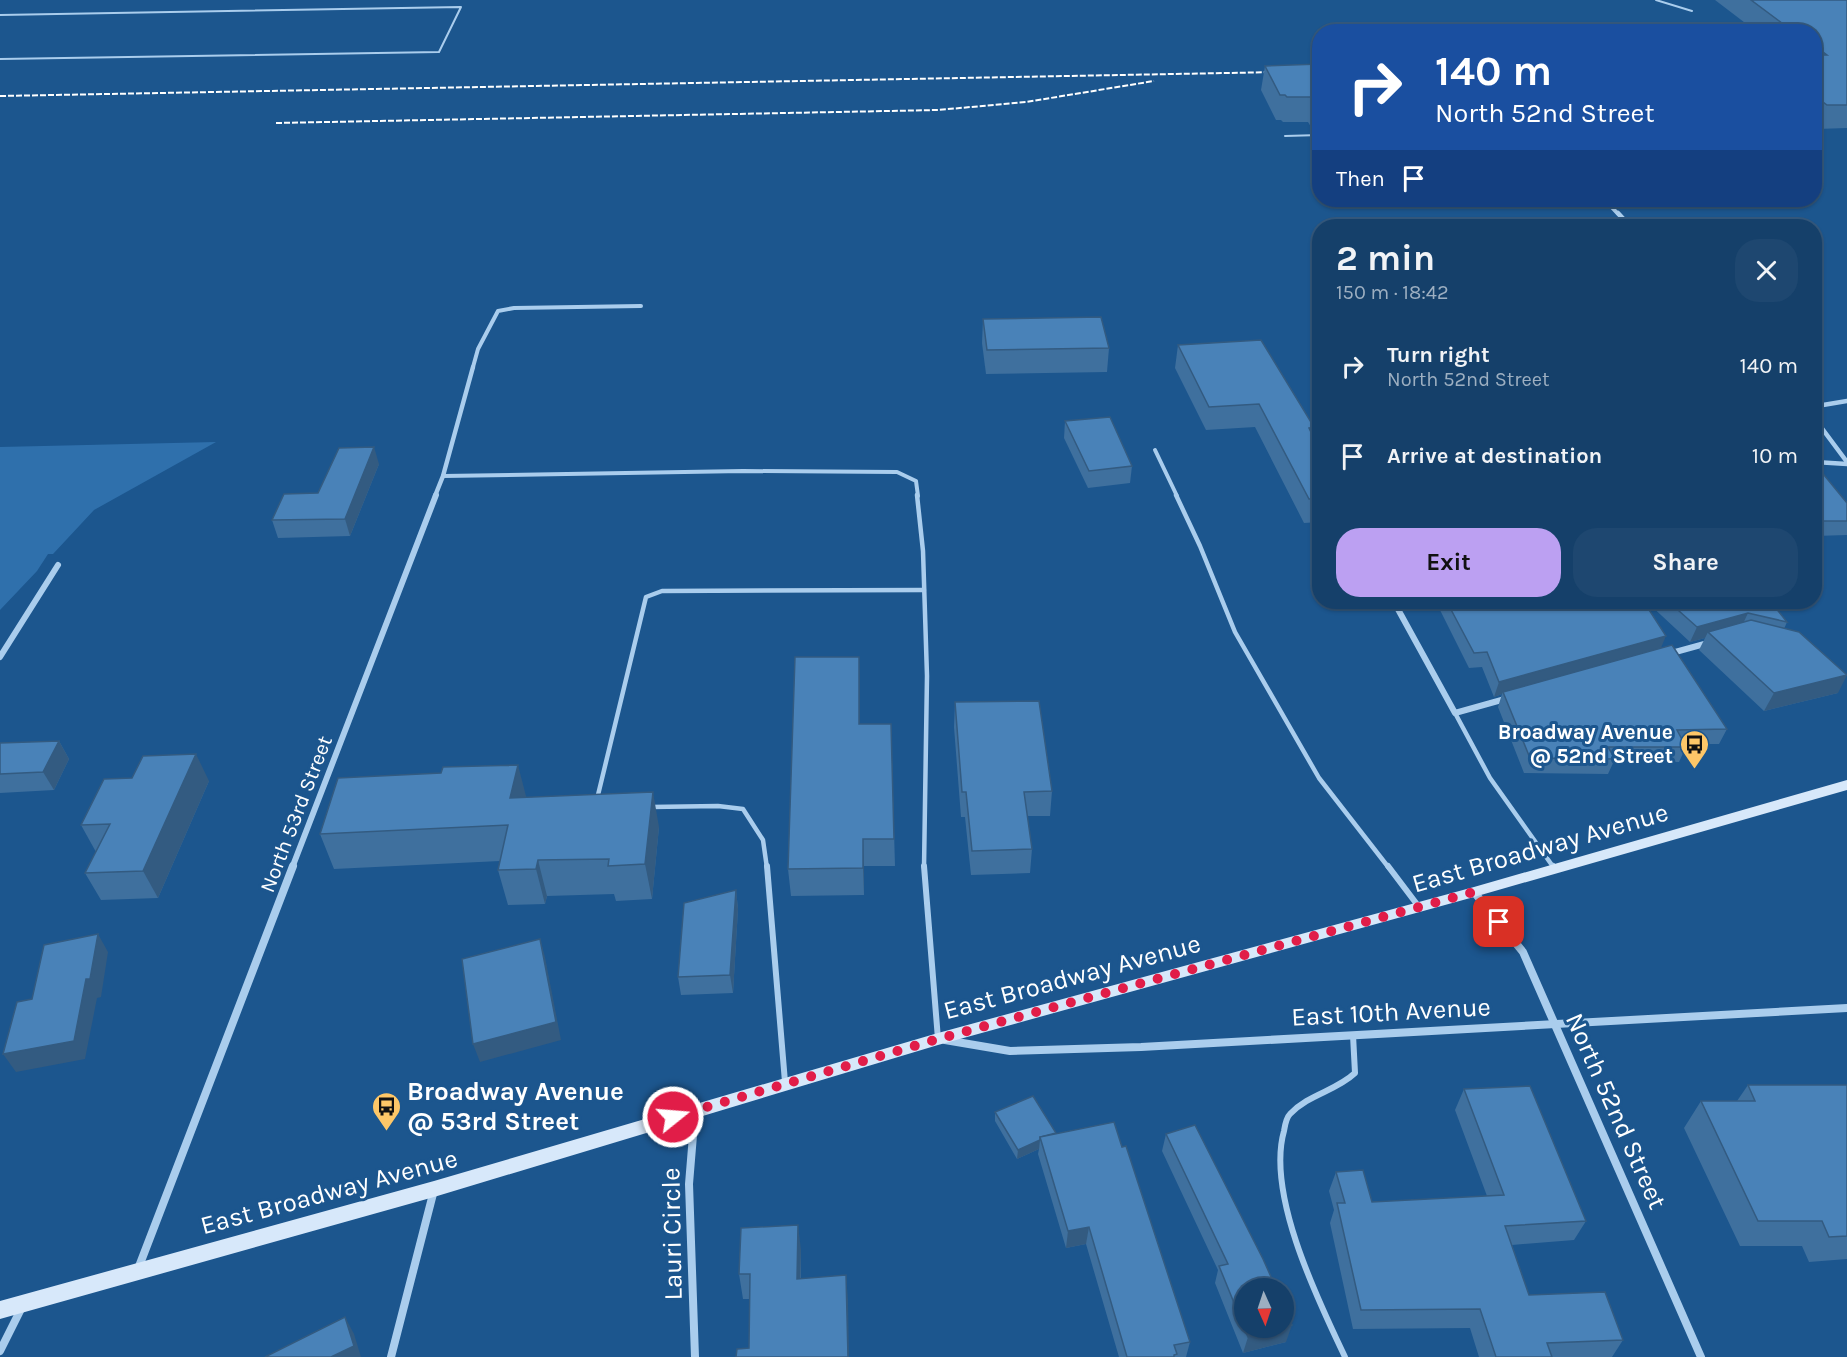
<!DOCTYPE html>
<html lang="en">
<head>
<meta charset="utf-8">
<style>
  :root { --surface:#15406a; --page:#1e4770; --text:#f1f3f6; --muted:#9dafc1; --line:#34597e; --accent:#bca0f2 }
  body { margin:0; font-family:Karla,sans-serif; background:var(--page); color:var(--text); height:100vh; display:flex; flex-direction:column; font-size:22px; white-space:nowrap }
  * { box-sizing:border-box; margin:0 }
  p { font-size:20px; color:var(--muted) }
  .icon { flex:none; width:33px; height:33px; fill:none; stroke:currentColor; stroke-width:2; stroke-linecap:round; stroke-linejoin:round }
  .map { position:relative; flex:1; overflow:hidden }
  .sheet { position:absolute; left:1312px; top:219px; width:510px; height:390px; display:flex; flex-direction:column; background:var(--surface); border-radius:24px; box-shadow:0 2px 4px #0004,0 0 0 2px var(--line) }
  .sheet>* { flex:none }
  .hud { position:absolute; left:1312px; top:24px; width:510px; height:183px; border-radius:24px; box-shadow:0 2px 4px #0004,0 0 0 2px var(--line); background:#1a4fa0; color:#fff; overflow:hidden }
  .needle { width:39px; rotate:177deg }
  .fabs { position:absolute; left:1234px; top:1278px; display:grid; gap:12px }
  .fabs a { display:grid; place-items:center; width:60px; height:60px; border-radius:50%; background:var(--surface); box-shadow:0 2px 4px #0004,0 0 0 2px var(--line); font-size:30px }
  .pin { position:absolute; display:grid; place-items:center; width:51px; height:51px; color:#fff; margin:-26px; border-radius:12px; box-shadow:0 3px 9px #0006 }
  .me { position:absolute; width:66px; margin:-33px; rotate:73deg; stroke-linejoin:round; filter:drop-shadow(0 0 4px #0008) }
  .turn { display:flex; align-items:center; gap:21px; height:126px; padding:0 24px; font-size:27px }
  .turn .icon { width:78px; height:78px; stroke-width:2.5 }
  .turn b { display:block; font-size:42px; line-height:51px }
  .then { display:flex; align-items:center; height:57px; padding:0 24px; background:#0003; gap:12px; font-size:22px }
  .round { display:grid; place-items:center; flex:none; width:63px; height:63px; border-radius:24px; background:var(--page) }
  .head { display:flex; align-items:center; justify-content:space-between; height:102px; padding:0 24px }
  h1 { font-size:36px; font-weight:700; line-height:45px }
  .primary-button { display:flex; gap:12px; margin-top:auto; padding:12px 24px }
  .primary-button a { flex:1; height:69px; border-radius:24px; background:var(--accent); color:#111; font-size:24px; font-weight:700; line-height:69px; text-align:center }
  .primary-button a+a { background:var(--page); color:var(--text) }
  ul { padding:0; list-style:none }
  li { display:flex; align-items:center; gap:18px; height:90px; padding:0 24px }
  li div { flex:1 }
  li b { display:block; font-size:22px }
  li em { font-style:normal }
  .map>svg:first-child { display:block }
  .green { fill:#2f70ac }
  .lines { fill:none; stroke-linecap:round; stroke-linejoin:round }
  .lane-far3 { stroke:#aacded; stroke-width:2 }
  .lane-far2 { stroke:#aacded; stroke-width:4 }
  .lane-far1 { stroke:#aacded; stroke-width:4.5 }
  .lane { stroke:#aacded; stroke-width:6 }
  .street-far3 { stroke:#aacded; stroke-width:4 }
  .street-far2 { stroke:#aacded; stroke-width:4.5 }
  .street-far1 { stroke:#aacded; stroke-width:6 }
  .street { stroke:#aacded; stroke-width:8 }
  .secondary { fill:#d7e8fa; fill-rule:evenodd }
  .rail { stroke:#fff; stroke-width:2; stroke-dasharray:6 2; stroke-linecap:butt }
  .wall { fill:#3f709e }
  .shaded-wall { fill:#335b81 }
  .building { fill:#4982b8; stroke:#335b81; stroke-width:1.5 }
  .route { stroke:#e11d48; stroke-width:10; stroke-dasharray:0 18 }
  .labels { text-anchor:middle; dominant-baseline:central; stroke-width:6; stroke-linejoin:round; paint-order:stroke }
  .poi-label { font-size:21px; font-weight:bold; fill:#fff; stroke:#1c568e; text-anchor:end }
  .street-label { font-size:21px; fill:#fff; stroke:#1c568e }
  .near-street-label { font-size:26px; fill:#fff; stroke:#1c568e }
  .near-poi-label { font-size:26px; font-weight:bold; fill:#fff; stroke:#1c568e; text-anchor:start }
</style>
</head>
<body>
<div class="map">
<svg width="1847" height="1357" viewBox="0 0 1847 1357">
  <rect width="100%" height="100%" fill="#1c568e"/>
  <polygon class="green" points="216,442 94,510 53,554 48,554 37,571 0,610 0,447"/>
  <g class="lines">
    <g class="lane-far3">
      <polyline points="1656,0 1692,11"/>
      <polyline points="0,15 461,7 439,52 0,59"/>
      <polyline points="1285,136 1320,135"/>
    </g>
    <g class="lane-far2">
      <polyline points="473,367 478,349 498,311 514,308 641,306"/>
      <polyline points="1155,450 1177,496"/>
      <polyline points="443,476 743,471 897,472 916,481 918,496"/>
    </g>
    <g class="lane-far1">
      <polyline points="917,495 923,551 927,676 924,868"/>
      <polyline points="1176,495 1200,546 1235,632 1319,778 1389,868"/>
      <polyline points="1455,713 1490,778 1554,868"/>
      <polyline points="601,799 598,795 646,597 662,591 924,590"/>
      <polyline points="651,807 718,806 743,809 763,840 767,868"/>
    </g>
    <g class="lane">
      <polyline points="767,866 785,1082"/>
      <polyline points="924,866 938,1039"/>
      <polyline points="1388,866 1419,907"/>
      <polyline points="1553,866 1555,869"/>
      <path d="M1345 1357C1318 1300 1266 1194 1284 1131 1285 1125 1286 1118 1290 1114 1309 1094 1336 1091 1355 1073L1353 1035"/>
    </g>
    <polyline class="street-far3" points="1605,200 1619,215"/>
    <g class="street-far2">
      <polyline points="1618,213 1630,226"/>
      <polyline points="1815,410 1823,405 1847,401"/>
      <polyline points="1815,419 1847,462"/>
      <polyline points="1320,429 1318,430 1320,436"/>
      <polyline points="1815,462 1847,464"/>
      <polyline points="435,496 443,476 473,367"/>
    </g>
    <g class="street-far1">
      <polyline points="1394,602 1455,713 1505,699"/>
      <polyline points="1668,654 1708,643"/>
      <polyline points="0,657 58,565"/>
      <polyline points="292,868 436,495"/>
    </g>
    <g class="street">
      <polyline points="1474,892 1523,952 1701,1357"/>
      <polyline points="945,1040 1010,1051 1141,1047 1847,1008"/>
      <polyline points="695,1111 689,1184 695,1357"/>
      <polyline points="138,1269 293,866"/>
      <polyline points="0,1351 21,1309"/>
      <polyline points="391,1357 434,1190"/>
    </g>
    <polygon class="secondary" points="1847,780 1847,790 1474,897 938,1045 434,1197 0,1319 0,1301 434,1181 938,1033 1474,887"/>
    <g class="rail">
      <polyline points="0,96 1281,72"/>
      <polyline points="276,123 938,110 1026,102 1154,81"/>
    </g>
  </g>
  <g class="wall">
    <polygon points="1715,0 1847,0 1847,128 1817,129 1815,127 1815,32 1757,32"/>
    <polygon points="1320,64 1320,141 1318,138 1319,132 1314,132 1308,122 1283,122 1281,120 1276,120 1261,90 1265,66"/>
    <polygon points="983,319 1109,348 1107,372 986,374 982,343"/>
    <polygon points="1178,345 1314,427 1312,434 1320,451 1320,522 1304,523 1255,427 1206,430 1175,368"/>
    <polygon points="1065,421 1132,466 1130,483 1088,488 1064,438"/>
    <polygon points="379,464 350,536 278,538 272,520 318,493"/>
    <polygon points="1815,464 1847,503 1847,535 1815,536"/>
    <polygon points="1815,567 1822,576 1815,590"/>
    <polygon points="1430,602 1644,602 1661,648 1727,729 1719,744 1685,744 1686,747 1679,762 1614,761 1608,774 1524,773 1498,707 1502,694 1494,697 1482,667 1469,668 1440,610 1433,610"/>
    <polygon points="1647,602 1771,602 1787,622 1784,629 1838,693 1764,711 1699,650 1705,638 1690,642"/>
    <polygon points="859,657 860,724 891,724 895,866 864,866 864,895 791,896 788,869"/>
    <polygon points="955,702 1052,791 1050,816 1027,816 1032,849 1030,873 971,875 965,817 961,817 954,727"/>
    <polygon points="59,741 69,759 54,790 0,793 0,743"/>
    <polygon points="209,781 158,898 101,900 85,873 96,852 81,825"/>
    <polygon points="526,797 659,827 652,899 616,901 614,894 547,896 545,904 508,905 498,870 500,861 334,869 320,834"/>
    <polygon points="736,890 738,909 733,993 681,995 678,977"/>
    <polygon points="1748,1085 1847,1085 1847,1259 1809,1262 1802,1246 1740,1246 1684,1128 1701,1101 1737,1101"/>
    <polygon points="1464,1089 1586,1221 1574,1240 1512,1245 1529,1295 1623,1340 1612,1357 1479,1357 1470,1328 1353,1329 1330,1223 1334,1210 1329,1191 1336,1172 1372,1202 1487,1196 1455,1110"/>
    <polygon points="995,1112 1056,1133 1190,1342 1186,1357 1119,1357 1086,1244 1066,1248 1038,1154 1039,1149 1017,1159 995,1121"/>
    <polygon points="1166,1134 1286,1342 1243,1353 1215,1283 1218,1270 1162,1151"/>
    <polygon points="801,1250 801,1278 848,1300 749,1348 749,1299 743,1299 739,1274"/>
  </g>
  <g class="shaded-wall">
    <polygon points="374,447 379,464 350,536 345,519"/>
    <polygon points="1748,613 1741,628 1708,632 1705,638 1690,642 1697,627"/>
    <polygon points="1666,636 1660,650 1503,692 1502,694 1494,697 1499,682"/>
    <polygon points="859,657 860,683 860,751 859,724"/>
    <polygon points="1847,675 1838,693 1764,711 1774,693"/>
    <polygon points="59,741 69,759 54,790 43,772"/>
    <polygon points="196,754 209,781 158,898 143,871"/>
    <polygon points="518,765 527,800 510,798"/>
    <polygon points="653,792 659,827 652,899 645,864"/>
    <polygon points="863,839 864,866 864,895 863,868"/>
    <polygon points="538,860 547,896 545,904 536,869"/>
    <polygon points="736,890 738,909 733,993 730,975"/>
    <polygon points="98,934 108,952 101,997 97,998 85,1059 16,1072 3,1054 86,979"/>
    <polygon points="540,939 545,957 561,1040 480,1062 473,1044"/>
    <polygon points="1040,1140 1039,1149 1017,1159 1018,1150"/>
    <polygon points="798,1225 801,1250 800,1303 797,1279"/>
    <polygon points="1089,1227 1086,1244 1066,1248 1068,1231"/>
    <polygon points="846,1275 848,1300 849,1357 848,1357"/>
    <polygon points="345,1317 354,1334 361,1357 331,1357"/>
    <polygon points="1292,1325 1286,1342 1243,1353 1248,1337"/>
  </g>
  <g class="building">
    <polygon points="1751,0 1847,0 1847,105 1827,105 1815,96 1815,55 1827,55 1815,46 1815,32 1794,32"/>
    <polygon points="1320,64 1320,107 1319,107 1312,97 1287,97 1285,95 1280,95 1265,66"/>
    <polygon points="1101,317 1109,348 987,350 983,319"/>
    <polygon points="1261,340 1314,427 1309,428 1320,451 1320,499 1309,499 1259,404 1209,407 1178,345"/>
    <polygon points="1110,417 1132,466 1089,471 1065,421"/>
    <polygon points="374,447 345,519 272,520 284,494 318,493 339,448"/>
    <polygon points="1815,464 1847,503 1847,521 1815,521"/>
    <polygon points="1815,567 1822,576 1815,576"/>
    <polygon points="1447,602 1644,602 1666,636 1499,682 1487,652 1474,653"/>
    <polygon points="1669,602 1771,602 1787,622 1748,613 1697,627"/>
    <polygon points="1751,620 1799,632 1847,675 1774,693 1708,632"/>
    <polygon points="1672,645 1727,729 1677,730 1686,747 1608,747 1615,759 1530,758 1503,692"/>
    <polygon points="795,657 859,657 859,724 891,724 894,839 863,839 863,868 788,869"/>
    <polygon points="1039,701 1052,791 1024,792 1032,849 972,851 966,792 962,792 955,702"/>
    <polygon points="59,741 43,772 0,774 0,743"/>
    <polygon points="196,754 143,871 85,873 110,824 81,825 104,779 132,778 143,756"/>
    <polygon points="518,765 510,798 653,792 645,864 608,866 609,859 538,860 536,869 498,870 508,825 320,834 338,778 441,773 443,767"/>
    <polygon points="736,890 730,975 678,977 684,903"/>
    <polygon points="98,934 90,979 86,979 74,1041 3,1054 17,1002 32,999 44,945"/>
    <polygon points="540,939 556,1022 473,1044 462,959"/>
    <polygon points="1748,1085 1847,1085 1847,1236 1829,1237 1822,1221 1758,1221 1701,1101 1755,1101"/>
    <polygon points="1530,1086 1586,1221 1505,1226 1529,1295 1605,1292 1623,1340 1547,1343 1552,1357 1496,1357 1480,1309 1361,1310 1337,1203 1345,1203 1336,1172 1363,1170 1372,1202 1504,1195 1464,1089"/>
    <polygon points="1033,1096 1056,1133 1040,1137 1040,1140 1018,1150 995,1112"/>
    <polygon points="1114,1122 1122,1147 1126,1146 1190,1342 1174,1345 1177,1354 1174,1355 1174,1357 1127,1357 1089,1227 1068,1231 1040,1137"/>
    <polygon points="1195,1125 1263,1259 1276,1288 1245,1288 1245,1328 1284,1328 1248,1337 1219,1266 1228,1264 1166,1134"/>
    <polygon points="798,1225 797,1279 846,1275 848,1357 736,1357 737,1349 749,1348 750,1274 739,1274 741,1228"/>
    <polygon points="1284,1307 1292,1325 1284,1327"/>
    <polygon points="345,1317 354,1346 331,1357 265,1357"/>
  </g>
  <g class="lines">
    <polyline class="route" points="673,1117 938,1039 1474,892 1499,922"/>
  </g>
  <defs>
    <symbol id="bus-pin" viewBox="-11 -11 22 30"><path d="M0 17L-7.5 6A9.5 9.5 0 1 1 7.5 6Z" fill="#fec768" stroke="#1c568e"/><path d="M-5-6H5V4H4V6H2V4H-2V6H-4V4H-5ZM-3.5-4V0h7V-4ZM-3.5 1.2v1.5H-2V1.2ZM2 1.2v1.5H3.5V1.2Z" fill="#111"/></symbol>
  </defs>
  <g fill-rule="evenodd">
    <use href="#bus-pin" x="1678" y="728" width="33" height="45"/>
    <use href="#bus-pin" x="370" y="1090" width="33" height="45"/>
  </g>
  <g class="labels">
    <g class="poi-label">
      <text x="1673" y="732">Broadway Avenue<tspan x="1673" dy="24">@ 52nd Street</tspan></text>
    </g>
    <g class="street-label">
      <text transform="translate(296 814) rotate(-69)">North 53rd Street</text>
    </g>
    <g class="near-street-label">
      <text transform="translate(1540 848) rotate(-16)">East Broadway Avenue</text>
      <text transform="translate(1072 977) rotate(-15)">East Broadway Avenue</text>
      <text transform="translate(1391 1012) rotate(-3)">East 10th Avenue</text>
      <text transform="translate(1616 1111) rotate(66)">North 52nd Street</text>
      <text transform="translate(329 1192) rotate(-15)">East Broadway Avenue</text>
      <text transform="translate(672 1234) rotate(-91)">Lauri Circle</text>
    </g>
    <g class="near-poi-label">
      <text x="407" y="1091">Broadway Avenue<tspan x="407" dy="30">@ 53rd Street</tspan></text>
    </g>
  </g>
</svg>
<div class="fabs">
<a><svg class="needle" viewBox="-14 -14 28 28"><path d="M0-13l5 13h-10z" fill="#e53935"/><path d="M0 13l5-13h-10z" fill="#9dafc1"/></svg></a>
</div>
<div class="pin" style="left:1499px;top:922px;background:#d93025"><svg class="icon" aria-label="arrive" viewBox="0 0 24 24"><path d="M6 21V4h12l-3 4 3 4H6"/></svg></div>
<svg class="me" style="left:673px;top:1117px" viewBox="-20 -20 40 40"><circle r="17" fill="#e11d48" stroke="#fff" stroke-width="3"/><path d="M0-11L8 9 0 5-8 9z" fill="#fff"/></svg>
<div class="hud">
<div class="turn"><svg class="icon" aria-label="right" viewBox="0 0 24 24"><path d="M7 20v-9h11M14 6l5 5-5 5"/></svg><div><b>140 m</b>North 52nd Street</div></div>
<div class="then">Then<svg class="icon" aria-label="arrive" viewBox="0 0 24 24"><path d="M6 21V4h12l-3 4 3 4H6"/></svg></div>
</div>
<section class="sheet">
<div class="head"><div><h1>2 min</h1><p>150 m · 18:42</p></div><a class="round"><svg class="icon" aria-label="close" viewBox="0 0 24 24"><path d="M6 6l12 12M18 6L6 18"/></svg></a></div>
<ul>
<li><svg class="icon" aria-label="right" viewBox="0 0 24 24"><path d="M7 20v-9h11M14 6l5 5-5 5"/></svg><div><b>Turn right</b><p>North 52nd Street</p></div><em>140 m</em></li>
<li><svg class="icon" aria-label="arrive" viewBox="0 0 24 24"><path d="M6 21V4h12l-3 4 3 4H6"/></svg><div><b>Arrive at destination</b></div><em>10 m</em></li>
</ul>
<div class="primary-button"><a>Exit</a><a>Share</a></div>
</section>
</div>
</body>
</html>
